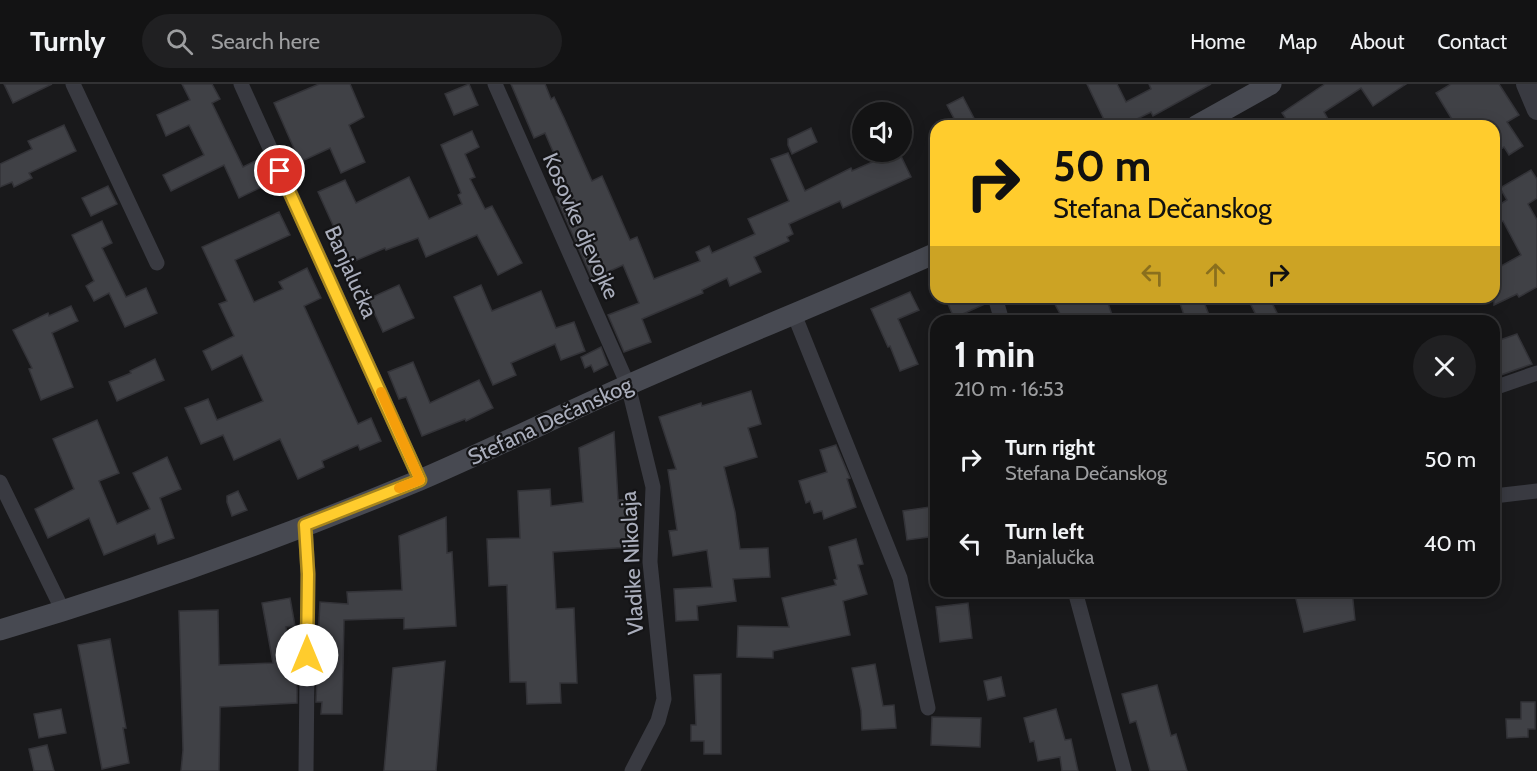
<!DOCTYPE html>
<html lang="en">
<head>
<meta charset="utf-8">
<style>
  :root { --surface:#131314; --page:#202022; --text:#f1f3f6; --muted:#9d9ea0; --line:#323234 }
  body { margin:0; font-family:Cabin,sans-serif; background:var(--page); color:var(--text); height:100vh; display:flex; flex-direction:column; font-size:22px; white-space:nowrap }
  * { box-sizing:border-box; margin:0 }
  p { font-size:20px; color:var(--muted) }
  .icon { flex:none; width:33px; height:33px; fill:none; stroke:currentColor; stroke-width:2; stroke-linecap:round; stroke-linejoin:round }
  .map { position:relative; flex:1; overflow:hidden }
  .details { position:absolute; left:930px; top:231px; width:570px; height:282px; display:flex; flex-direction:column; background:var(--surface); border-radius:18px; box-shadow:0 3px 15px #0003,0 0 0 2px var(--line) }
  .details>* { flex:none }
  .hud { position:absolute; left:930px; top:36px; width:570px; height:183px; border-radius:18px; box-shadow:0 3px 15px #0003,0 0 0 2px var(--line); background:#ffcc2d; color:#111; overflow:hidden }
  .buttons { position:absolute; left:852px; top:18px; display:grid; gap:12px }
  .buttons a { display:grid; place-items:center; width:60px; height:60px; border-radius:50%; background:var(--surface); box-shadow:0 3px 15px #0003,0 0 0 2px var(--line); font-size:30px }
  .pin { position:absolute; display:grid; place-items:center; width:51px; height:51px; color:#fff; margin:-26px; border:3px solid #fff; border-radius:50%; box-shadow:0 2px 6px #0007 }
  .me { position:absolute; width:66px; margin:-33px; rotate:0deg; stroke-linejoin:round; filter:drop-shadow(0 0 4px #0008) }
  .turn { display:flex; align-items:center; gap:21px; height:126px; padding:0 24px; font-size:27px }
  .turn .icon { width:78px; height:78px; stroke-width:2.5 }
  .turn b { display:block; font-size:42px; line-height:51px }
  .lanes { display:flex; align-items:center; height:57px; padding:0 24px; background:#0003; justify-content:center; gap:30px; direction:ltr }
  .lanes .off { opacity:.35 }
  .round { display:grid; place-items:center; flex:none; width:63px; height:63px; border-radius:32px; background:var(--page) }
  .overview { display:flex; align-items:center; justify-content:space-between; height:102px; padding:0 24px }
  h1 { font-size:36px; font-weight:700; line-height:45px }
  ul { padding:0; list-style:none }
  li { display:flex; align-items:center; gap:18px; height:84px; padding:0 24px }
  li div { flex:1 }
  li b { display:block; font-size:22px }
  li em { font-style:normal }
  header { display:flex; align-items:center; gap:36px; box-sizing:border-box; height:84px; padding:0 30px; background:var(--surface); border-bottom:2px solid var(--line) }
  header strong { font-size:28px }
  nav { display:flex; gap:33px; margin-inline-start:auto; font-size:21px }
  .search { width:420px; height:54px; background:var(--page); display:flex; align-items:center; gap:15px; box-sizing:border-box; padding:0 21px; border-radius:33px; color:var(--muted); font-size:22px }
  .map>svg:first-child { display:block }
  .building { fill:#404146; stroke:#333338; stroke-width:1.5 }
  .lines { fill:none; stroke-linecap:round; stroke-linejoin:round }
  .minor { stroke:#393a41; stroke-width:15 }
  .tertiary { stroke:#393a41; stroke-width:20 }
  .secondary { stroke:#474951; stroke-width:21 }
  .route-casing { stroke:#a6851d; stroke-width:15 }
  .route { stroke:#ffcc2d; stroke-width:10 }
  .slow { stroke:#f59e0b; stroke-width:10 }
  .labels { text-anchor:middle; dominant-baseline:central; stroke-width:4.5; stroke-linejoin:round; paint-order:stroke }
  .street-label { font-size:22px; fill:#aaaebc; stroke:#141416 }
</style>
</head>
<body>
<header>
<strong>Turnly</strong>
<div class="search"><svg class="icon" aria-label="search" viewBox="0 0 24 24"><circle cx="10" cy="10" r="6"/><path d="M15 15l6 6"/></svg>Search here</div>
<nav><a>Home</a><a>Map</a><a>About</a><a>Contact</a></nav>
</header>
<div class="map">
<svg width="1537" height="687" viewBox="0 0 1537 687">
  <rect width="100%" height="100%" fill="#19191b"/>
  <g class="building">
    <polygon points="4,0 52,0 13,19"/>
    <polygon points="182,0 212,0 220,15 212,19 243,83 259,75 270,99 239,114 224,81 171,107 163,91 204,71 189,41 166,52 157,31 190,16"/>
    <polygon points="319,0 350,0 364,33 349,41 365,78 341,89 330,64 300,78 274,19"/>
    <polygon points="469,0 478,21 454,31 445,10"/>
    <polygon points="511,0 545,0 551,15 554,13 564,34 592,97 602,92 630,156 637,153 654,195 700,177 696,168 709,162 712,169 755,150 748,135 789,117 771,75 788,69 805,107 851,84 852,87 895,68 899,68 911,93 843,124 840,117 789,140 793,150 787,153 789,157 754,173 761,188 730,202 727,194 702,206 703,209 642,235 651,258 624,268 608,231 639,219 623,181 592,195 556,113 570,107 545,49 534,54"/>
    <polygon points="1087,0 1117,0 1126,18 1151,5 1149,0 1211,0 1153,32 1151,28 1123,42 1107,42"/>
    <polygon points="1325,0 1406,0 1373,22 1361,4 1324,28 1332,42 1291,42 1282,29"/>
    <polygon points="1451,0 1499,0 1519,31 1507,38 1523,62 1509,71 1504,63 1494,69 1494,42 1456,42 1436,9"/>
    <polygon points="963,13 978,42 958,42 947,21"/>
    <polygon points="64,41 76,67 29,89 32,94 14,103 12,98 0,103 0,80 32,65 28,57"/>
    <polygon points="811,44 817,58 792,70 788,61 788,55"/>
    <polygon points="472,47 479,63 465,70 475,93 470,95 485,125 492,122 522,179 498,191 477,151 426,173 418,154 386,166 385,164 350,179 318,108 345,96 356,119 409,93 429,135 462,120 458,111 461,109 441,61"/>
    <polygon points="1531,86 1537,95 1537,114 1528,120 1537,136 1537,203 1519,213 1517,210 1494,221 1494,186 1521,171 1503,137 1494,143 1494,124 1507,116 1500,104"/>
    <polygon points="108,102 117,120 91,132 82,114"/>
    <polygon points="279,128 290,151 235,176 254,218 283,205 279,198 307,184 321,214 304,222 358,340 371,334 381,357 360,366 358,361 322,377 324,383 298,395 280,355 234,376 223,351 201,360 185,324 208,315 217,336 263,317 242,271 212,286 203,267 234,252 219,220 227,217 202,163"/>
    <polygon points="102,137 112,159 102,164 126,213 146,204 157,229 125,243 109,209 94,217 86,202 94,197 72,151"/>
    <polygon points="399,201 414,234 383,248 368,215"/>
    <polygon points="481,201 492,227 541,207 556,244 574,238 585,267 561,276 555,260 511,279 516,291 493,301 454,213"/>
    <polygon points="910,208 919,226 898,235 918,280 900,287 890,262 888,263 871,225"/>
    <polygon points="945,213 986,213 987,219 954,234"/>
    <polygon points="1051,213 1106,213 1114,237 1064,237"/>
    <polygon points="1178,213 1202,213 1209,231 1193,237 1186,237"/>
    <polygon points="1257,213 1269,213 1281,237 1259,237 1249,217"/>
    <polygon points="71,222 78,237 52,249 73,303 41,316 29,285 32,284 13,246 48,229 49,232"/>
    <polygon points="1517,250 1532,280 1498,292 1494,281 1494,258"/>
    <polygon points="601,263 608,281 594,288 591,281 585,284 581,273"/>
    <polygon points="155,275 164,296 117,317 109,298 131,289 130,287"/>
    <polygon points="413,278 430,319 479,296 493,324 466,337 465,335 422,352 406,313 399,315 388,288"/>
    <polygon points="751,307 761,340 748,344 757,373 724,383 735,428 740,465 768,464 770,493 733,495 736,517 697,522 698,536 676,537 674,505 712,503 707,466 673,472 669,447 677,446 668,386 676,385 659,333 701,319 702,322"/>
    <polygon points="97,336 119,389 99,397 117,440 150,425 133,389 167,373 181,405 160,414 174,454 158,460 155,450 104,471 89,434 48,454 35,425 74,405 53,355"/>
    <polygon points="614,348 618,416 628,415 631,463 553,468 556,525 574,524 577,599 560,599 561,619 527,620 526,598 510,598 507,501 489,502 487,455 520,454 518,407 550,405 551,422 583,418 579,364"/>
    <polygon points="836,361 850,394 847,395 856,423 824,435 822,427 814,429 810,417 806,419 799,397 827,388 820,366"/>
    <polygon points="238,407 247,426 232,432 227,418 227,412"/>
    <polygon points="936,422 936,452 907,456 903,427"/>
    <polygon points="446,433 447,469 452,468 456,542 404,545 404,534 344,536 342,630 321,630 322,618 316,618 317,592 323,591 324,555 318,555 320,518 348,520 347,508 402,506 399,452"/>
    <polygon points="856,455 863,480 858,481 867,510 843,517 850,551 773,567 773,574 737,573 738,542 789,543 782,514 836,501 834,496 837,495 829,463"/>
    <polygon points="1294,507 1352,507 1355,536 1304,548"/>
    <polygon points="290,514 295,542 286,543 297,604 297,619 220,623 219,687 181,687 183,666 179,527 218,526 219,581 273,579 262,519"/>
    <polygon points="968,519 972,554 940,558 936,523"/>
    <polygon points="110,555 126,644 123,644 129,679 102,685 78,561"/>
    <polygon points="445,577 436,687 384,687 393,584"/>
    <polygon points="875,580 883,622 894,621 896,644 862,646 861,626 852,584"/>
    <polygon points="721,590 721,670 704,670 704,657 691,657 691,641 696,641 694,591"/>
    <polygon points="1001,593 1005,612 988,616 984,597"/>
    <polygon points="1157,601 1171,652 1176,650 1187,687 1150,687 1136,637 1130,639 1122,610"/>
    <polygon points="1521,618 1535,618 1535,645 1528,645 1528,653 1507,654 1506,635 1521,635"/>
    <polygon points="61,625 66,649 39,654 34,630"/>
    <polygon points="1056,625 1065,656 1071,655 1078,687 1062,687 1060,673 1038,677 1034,657 1030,658 1024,634"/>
    <polygon points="932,633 981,634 980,663 931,661"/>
    <polygon points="47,661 54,687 34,687 29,665"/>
  </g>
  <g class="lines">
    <g class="minor">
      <polyline points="73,0 157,179"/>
      <polyline points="241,0 420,396"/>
      <polyline points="495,0 628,301 653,403 650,478 664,615 658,637 632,687"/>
      <polyline points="995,213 1002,237"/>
      <polyline points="794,230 900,494 928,624"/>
      <polyline points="1494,304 1537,289"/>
      <polyline points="0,398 63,527"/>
      <polyline points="1494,412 1537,407"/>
      <polyline points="305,441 308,490 306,687"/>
      <polyline points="1075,507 1124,687"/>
    </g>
    <polyline class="tertiary" points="1526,0 1537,26"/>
    <g class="secondary">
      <polyline points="1196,42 1271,0"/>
      <path d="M0 546C142 504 283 453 420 396 490 366 558 332 628 301 730 256 834 214 936 169"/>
    </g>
  </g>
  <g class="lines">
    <defs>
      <polyline id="route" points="280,87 420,396 305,441 308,490 307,571"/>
    </defs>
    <use href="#route" class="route-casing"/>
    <use href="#route" class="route"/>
    <polyline class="slow" points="381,308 420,396 399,404"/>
  </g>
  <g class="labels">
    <g class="street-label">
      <text transform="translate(581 142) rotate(66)">Kosovke djevojke</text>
      <text transform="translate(351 188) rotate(66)">Banjalučka</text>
      <text transform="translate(550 337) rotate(-25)">Stefana Dečanskog</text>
      <text transform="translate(632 479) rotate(-93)">Vladike Nikolaja</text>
    </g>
  </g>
</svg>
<div class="buttons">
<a><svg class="icon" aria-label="sound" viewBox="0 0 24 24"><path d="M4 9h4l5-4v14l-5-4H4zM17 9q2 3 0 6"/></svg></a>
</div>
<div class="pin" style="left:280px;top:87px;background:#d93025"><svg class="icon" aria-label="arrive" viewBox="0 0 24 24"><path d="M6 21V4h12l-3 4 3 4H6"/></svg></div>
<svg class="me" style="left:307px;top:571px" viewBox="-20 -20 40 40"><circle r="19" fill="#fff"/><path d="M0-13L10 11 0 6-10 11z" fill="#ffcc2d"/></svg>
<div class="hud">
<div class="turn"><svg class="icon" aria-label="right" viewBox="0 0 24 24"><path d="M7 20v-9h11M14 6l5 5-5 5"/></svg><div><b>50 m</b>Stefana Dečanskog</div></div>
<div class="lanes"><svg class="icon off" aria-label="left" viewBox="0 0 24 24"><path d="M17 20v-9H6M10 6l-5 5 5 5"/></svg><svg class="icon off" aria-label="ahead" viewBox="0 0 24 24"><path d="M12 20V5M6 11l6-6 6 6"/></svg><svg class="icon" aria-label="right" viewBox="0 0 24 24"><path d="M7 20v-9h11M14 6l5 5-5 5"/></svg></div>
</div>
<section class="details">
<div class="overview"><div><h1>1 min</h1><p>210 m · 16:53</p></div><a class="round"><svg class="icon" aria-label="close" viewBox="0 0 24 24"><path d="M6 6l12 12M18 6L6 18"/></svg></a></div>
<ul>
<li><svg class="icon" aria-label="right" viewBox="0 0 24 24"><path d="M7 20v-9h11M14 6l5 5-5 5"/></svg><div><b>Turn right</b><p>Stefana Dečanskog</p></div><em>50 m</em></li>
<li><svg class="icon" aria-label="left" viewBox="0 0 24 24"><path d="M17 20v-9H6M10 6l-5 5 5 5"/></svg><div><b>Turn left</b><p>Banjalučka</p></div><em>40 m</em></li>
</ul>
</section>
</div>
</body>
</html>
